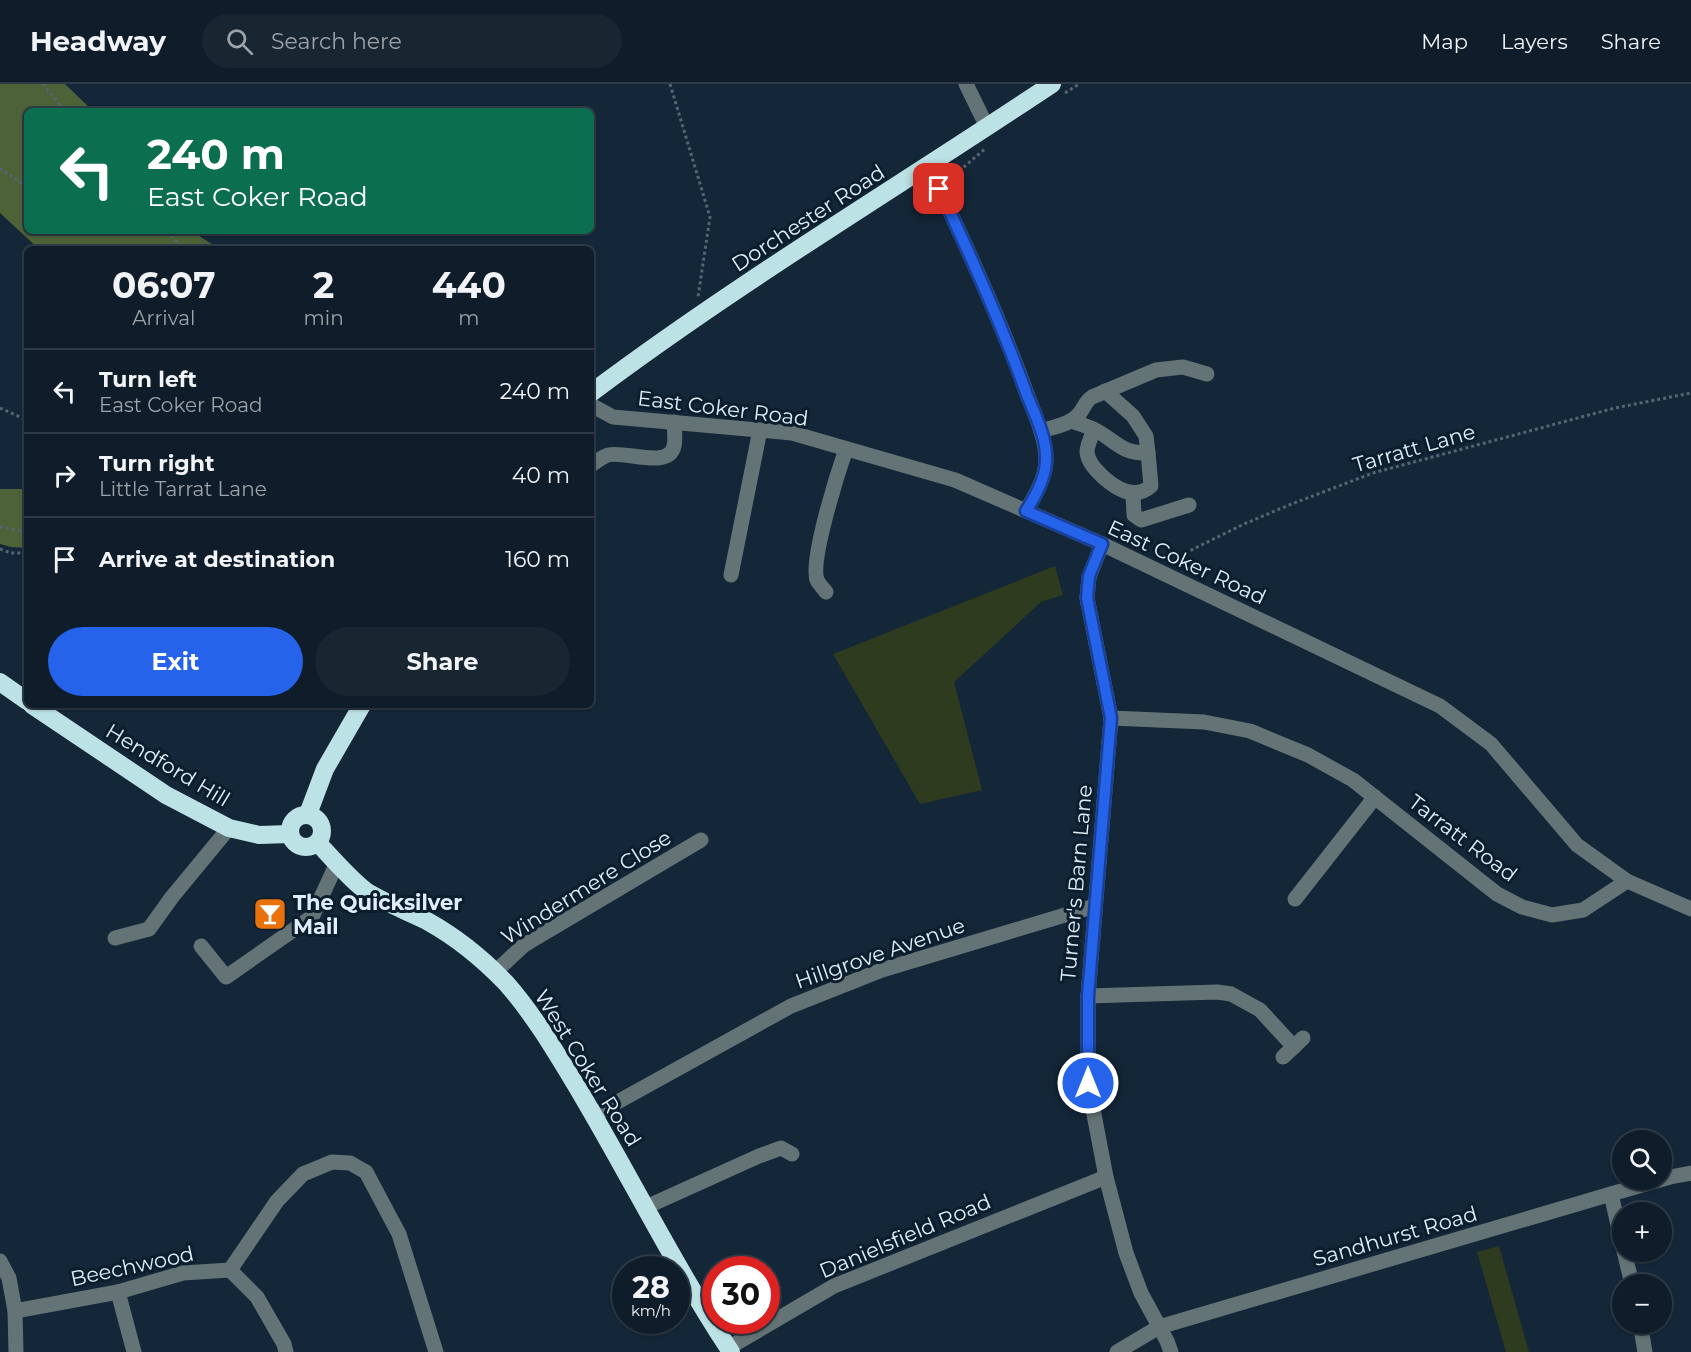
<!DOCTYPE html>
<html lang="en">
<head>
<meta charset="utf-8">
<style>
  :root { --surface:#0f1d2a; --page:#182632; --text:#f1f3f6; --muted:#9ba2a8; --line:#2f3b47; --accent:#2563eb }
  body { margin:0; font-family:Montserrat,sans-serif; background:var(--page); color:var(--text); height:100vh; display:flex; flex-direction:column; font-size:22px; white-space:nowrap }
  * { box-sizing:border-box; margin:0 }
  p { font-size:20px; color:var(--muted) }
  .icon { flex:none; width:33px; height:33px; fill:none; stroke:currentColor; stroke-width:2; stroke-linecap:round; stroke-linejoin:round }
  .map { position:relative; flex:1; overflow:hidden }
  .details { position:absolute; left:24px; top:162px; width:570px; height:462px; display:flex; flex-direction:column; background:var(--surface); border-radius:9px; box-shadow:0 2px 4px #0004,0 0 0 2px var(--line) }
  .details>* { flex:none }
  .hud { position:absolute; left:24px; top:24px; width:570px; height:126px; border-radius:9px; box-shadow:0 2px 4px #0004,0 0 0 2px var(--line); background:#0b6e4f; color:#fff; overflow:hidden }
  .controls { position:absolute; left:1612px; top:1046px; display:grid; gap:12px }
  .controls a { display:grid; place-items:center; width:60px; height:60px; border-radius:50%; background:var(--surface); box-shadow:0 2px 4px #0004,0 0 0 2px var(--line); font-size:30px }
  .speed { position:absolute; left:612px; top:1172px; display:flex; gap:12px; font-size:30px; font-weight:700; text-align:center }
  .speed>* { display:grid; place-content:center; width:78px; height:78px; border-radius:50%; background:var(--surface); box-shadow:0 2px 4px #0004,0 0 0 2px var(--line); line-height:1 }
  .speed small { font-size:15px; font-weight:400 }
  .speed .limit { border:9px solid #d22; background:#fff; color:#111 }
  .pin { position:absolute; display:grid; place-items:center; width:51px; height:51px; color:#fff; margin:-26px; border-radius:12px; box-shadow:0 3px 9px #0006 }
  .me { position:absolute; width:66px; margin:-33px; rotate:0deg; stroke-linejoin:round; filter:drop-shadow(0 0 4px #0008) }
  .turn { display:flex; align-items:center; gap:21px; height:126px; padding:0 24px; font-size:27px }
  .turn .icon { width:78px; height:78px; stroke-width:2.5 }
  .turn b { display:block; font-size:42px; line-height:51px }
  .eta { display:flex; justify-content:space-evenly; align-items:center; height:102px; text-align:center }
  .eta b { font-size:36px; font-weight:700; line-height:42px }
  .button { display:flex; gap:12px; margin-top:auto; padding:12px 24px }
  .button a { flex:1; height:69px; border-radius:36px; background:var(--accent); color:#fff; font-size:24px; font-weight:700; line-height:69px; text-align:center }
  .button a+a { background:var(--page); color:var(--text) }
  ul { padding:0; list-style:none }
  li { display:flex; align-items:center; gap:18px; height:84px; padding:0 24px; border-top:2px solid var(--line) }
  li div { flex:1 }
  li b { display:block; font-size:22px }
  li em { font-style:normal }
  header { display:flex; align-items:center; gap:36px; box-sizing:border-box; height:84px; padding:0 30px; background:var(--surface); border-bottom:2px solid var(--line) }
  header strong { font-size:28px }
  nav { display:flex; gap:33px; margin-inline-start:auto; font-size:21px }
  .search { width:420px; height:54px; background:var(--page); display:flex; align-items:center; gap:15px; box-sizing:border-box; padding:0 21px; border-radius:33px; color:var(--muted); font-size:22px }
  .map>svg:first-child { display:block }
  .green { fill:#2e3b1f }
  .forest { fill:#4e6237 }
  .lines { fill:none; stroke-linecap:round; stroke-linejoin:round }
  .path { stroke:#546574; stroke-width:3; stroke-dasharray:3 3; stroke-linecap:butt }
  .minor { stroke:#647375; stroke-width:15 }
  .highway { stroke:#bce2e5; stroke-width:18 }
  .route-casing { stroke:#184099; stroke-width:15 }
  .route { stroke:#2563eb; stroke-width:10 }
  .labels { text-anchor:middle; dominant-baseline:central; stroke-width:6; stroke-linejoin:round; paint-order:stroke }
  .street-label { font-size:21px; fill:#e1edf9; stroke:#0b1e2e }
  .poi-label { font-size:21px; font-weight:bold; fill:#e1edf9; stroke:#0b1e2e; text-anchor:start }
</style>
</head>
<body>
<header>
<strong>Headway</strong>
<div class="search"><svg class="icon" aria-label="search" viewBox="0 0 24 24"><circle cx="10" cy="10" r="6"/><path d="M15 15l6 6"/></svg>Search here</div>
<nav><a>Map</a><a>Layers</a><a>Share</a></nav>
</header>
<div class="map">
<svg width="1691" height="1268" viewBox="0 0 1691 1268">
  <rect width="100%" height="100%" fill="#142738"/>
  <g class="green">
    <polygon points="1055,482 1063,511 1041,518 954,598 982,706 920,720 833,570"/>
    <polygon points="1499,1162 1529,1268 1506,1268 1477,1168"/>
  </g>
  <g class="forest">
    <polygon points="0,0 65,0 93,27 27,27 27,147 191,147 220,165 39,165 0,129"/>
    <polygon points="0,405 27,405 27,464 11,463 0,460"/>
  </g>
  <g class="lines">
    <g class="path">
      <polyline points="43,0 65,27"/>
      <polyline points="670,0 710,133 698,213"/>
      <polyline points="1065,9 1079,0"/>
      <polyline points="0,84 27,103"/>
      <polyline points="950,95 986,64"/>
      <polyline points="151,147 169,151"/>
      <polyline points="167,147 184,165"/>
      <polyline points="0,324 27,336"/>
      <polyline points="0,443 27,448"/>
      <polyline points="0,465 11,469 27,469"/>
      <polyline points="1169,477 1244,440 1289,421 1373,389 1615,324 1691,309"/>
    </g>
    <g class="minor">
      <polyline points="966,0 987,43"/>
      <path d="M928 82C964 156 999 232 1027 310 1035 331 1046 354 1046 376 1046 393 1035 412 1026 427"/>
      <polyline points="591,321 613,333 792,349 955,396 1102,460 1440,622 1491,660 1577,761 1627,797 1691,825"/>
      <path d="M1071 337C1080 340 1091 343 1099 348 1119 360 1122 369 1148 369L1146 352 1133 332 1105 307"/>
      <path d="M1094 346C1091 353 1087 361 1087 368 1088 378 1095 385 1102 392 1115 404 1134 417 1151 402L1148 369"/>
      <path d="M1041 347C1052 343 1069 341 1077 332 1084 326 1084 318 1092 313L1156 286 1183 283 1207 290"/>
      <path d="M591 381C596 378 602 373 608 371 624 366 669 386 674 362 676 355 674 346 674 338"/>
      <polyline points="1133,409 1134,431 1141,436 1189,421"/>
      <polyline points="1102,460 1089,493 1087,514 1111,634 1088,912 1088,999 1106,1093 1126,1169 1141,1209 1167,1257 1171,1268"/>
      <polyline points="731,491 760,346"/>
      <path d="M826 508C823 504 819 500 817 496 810 476 838 388 846 365"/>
      <polyline points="1111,634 1204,638 1250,647 1308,671 1353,696 1497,810 1522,823 1552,831 1583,826 1627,797"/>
      <polyline points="1295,815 1375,713"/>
      <polyline points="115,854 149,845 172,813 229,744"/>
      <polyline points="201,862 226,893 312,833 337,779"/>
      <polyline points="495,888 523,862 534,855 701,756"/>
      <polyline points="1088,912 1217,908 1231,910 1260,926 1294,963"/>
      <polyline points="1283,973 1303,954"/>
      <polyline points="594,1031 791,922 882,886 1095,822"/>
      <polyline points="1611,1110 1623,1163"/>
      <polyline points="646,1123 759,1072 781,1064 792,1070"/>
      <polyline points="1624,1167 1632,1200"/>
      <polyline points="0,1177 9,1194 15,1227 16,1268"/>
      <polyline points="230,1186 277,1117 303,1090 332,1078 350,1079 366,1088 399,1150 436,1268"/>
      <polyline points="118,1208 134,1268"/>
      <polyline points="15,1227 118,1208 183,1189 230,1186 257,1213 284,1260 286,1268"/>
      <polyline points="1640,1239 1645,1268"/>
      <polyline points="728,1264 834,1202 1106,1093"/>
      <polyline points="1117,1268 1159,1243 1611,1110 1670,1093 1691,1089"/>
    </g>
    <g class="highway">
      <path d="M591 309C739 198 898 103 1052 0"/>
      <polyline points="0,598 27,617"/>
      <polyline points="32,621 166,711 229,744 259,751 290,750"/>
      <polyline points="308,730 325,685 362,621"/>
      <circle cx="306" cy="747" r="16"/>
      <path d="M318 759C331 773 351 796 366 807 385 819 407 827 427 837 456 853 483 875 506 899 535 932 557 970 580 1008 631 1094 676 1185 731 1268"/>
    </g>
  </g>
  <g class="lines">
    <defs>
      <path id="route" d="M939 105C971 172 1002 241 1027 311 1035 331 1047 354 1046 376 1046 394 1035 413 1026 427L1102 460 1089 492 1087 514 1111 634 1088 912V999"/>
    </defs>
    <use href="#route" class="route-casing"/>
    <use href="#route" class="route"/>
  </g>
  <defs>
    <symbol id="bar-square" viewBox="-11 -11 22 22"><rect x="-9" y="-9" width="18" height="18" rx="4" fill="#e8710a" stroke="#0b1e2e"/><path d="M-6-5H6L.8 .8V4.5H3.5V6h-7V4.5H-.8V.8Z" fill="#fff"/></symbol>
  </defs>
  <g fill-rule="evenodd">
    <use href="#bar-square" x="251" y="811" width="38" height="38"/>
  </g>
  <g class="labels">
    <g class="street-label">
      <text transform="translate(808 134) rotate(-33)">Dorchester Road</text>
      <text transform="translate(723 324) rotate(7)">East Coker Road</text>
      <text transform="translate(1414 364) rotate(-16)">Tarratt Lane</text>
      <text transform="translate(1187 478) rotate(25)">East Coker Road</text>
      <text transform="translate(168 681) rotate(31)">Hendford Hill</text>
      <text transform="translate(1463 754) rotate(37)">Tarratt Road</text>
      <text transform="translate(1076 799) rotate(-85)">Turner's Barn Lane</text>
      <text transform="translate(586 803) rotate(-32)">Windermere Close</text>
      <text transform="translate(880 869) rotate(-19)">Hillgrove Avenue</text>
      <text transform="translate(588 984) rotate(58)">West Coker Road</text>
      <text transform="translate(905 1152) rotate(-23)">Danielsfield Road</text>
      <text transform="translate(1395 1152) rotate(-16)">Sandhurst Road</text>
      <text transform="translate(132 1182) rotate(-12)">Beechwood</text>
    </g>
    <g class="poi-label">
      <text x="293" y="818">The Quicksilver<tspan x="293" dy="24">Mail</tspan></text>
    </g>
  </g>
</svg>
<div class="controls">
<a><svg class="icon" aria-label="search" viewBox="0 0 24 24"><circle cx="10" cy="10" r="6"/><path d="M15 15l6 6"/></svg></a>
<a>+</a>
<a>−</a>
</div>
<div class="speed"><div>28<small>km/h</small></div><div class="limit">30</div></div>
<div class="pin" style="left:939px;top:105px;background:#d93025"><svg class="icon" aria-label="arrive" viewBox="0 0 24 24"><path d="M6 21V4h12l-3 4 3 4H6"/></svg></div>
<svg class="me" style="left:1088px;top:999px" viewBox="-20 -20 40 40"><circle r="17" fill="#2563eb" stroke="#fff" stroke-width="3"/><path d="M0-11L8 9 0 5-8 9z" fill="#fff"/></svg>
<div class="hud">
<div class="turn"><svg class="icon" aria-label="left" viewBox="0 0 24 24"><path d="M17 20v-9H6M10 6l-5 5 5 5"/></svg><div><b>240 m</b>East Coker Road</div></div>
</div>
<section class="details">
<div class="eta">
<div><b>06:07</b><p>Arrival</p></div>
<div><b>2</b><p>min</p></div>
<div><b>440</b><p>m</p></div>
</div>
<ul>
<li><svg class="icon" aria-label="left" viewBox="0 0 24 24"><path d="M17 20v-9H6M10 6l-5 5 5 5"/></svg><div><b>Turn left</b><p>East Coker Road</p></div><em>240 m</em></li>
<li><svg class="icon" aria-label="right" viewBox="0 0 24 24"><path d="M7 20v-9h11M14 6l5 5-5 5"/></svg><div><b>Turn right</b><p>Little Tarrat Lane</p></div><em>40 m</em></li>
<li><svg class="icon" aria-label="arrive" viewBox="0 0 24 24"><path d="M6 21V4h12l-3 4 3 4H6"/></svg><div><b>Arrive at destination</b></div><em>160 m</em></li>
</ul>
<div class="button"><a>Exit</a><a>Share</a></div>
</section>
</div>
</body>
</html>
